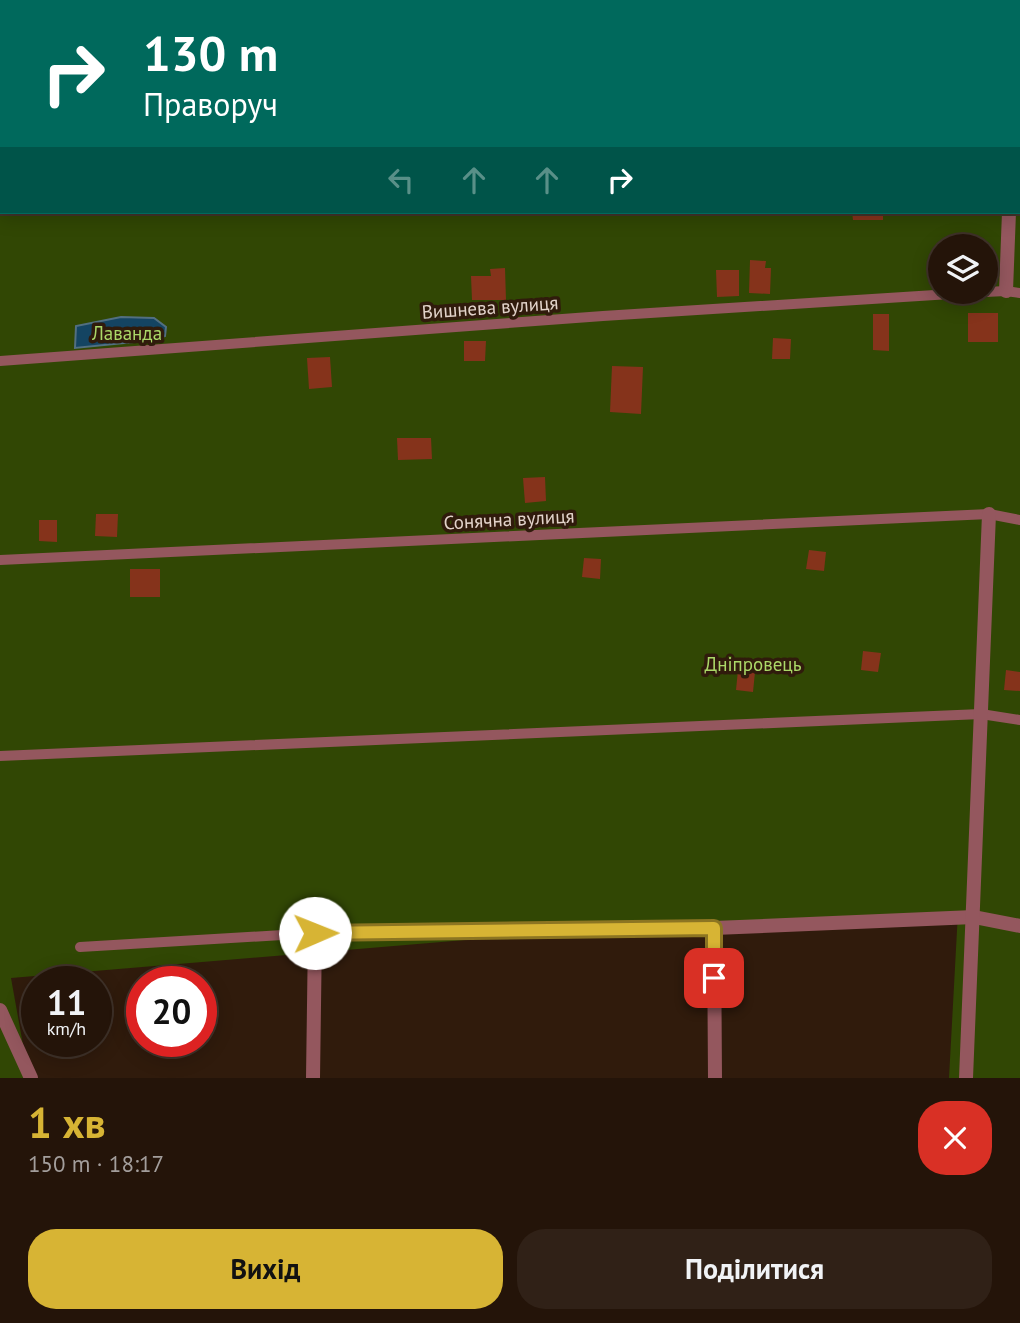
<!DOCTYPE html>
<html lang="uk">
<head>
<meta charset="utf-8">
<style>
  :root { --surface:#241409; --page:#302117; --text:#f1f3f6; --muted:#a39e9c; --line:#41332a; --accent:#d7b434 }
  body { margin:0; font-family:"PT Sans",sans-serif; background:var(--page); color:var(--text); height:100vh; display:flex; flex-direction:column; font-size:26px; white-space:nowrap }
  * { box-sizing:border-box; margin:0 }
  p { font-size:23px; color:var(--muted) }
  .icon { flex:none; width:38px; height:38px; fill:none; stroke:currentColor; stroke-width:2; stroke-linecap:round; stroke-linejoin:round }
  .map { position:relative; height:1078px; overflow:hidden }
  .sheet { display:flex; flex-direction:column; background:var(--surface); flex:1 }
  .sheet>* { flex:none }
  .guide { position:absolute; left:0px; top:0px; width:1020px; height:214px; box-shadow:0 4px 18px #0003,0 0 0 2px var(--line); background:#00695c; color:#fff; overflow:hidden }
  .buttons { position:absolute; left:928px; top:234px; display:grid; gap:14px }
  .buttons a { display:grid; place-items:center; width:70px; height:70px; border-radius:50%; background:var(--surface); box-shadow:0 4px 18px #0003,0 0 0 2px var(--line); font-size:35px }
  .speed { position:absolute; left:21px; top:966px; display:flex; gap:14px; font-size:35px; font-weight:700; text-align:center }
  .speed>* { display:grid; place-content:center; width:91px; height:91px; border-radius:50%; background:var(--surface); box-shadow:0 4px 18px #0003,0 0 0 2px var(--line); line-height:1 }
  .speed small { font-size:18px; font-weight:400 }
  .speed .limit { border:10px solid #d22; background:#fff; color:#111 }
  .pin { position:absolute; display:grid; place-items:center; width:60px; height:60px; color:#fff; margin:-30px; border-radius:14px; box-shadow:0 4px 10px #0006 }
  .me { position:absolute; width:77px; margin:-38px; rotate:89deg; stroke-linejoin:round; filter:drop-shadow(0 0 5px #0008) }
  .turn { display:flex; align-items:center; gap:24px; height:147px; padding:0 28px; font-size:32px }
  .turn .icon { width:91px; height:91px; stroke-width:2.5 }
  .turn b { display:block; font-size:49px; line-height:60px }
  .lanes { display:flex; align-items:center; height:66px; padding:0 28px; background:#0003; justify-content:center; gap:35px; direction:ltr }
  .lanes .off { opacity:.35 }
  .round { display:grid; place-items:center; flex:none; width:74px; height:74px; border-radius:28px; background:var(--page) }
  .summary { display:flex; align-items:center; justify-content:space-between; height:119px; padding:0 28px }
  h1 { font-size:42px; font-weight:600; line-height:52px; color:var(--accent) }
  .cta { display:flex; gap:14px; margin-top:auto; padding:14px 28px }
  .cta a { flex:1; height:80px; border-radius:28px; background:var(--accent); color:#111; font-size:28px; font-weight:600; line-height:80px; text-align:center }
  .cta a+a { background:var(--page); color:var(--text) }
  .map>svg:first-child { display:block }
  .green { fill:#314704; fill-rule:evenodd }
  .water { fill:#144462; stroke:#526f81; stroke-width:2 }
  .building { fill:#85331b }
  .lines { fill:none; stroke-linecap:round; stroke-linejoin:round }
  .lane { stroke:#94575e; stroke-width:10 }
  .street { stroke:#94575e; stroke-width:14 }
  .route-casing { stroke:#8c7522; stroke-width:18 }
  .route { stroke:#d7b434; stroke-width:12 }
  .labels { text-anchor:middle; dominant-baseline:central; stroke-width:7; stroke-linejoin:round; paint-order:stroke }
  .street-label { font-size:19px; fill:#e2d3ca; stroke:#301b0c }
  .park-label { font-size:19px; fill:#abd868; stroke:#301b0c }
</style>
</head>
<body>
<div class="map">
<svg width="1020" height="1078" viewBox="0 0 1020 1078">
  <rect width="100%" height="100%" fill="#301b0c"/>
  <path class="green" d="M0 0H1020V1078H949L958 912 489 938 11 978 29 1078H0ZM2 2H1018V212H2ZM940 247H985V292H940Z"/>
  <polygon class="water" points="121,317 154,318 166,327 165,336 154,340 75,348 76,326"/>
  <g class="building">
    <polygon points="852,212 883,212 883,220 853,220"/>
    <polygon points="750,260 766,261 765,268 771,268 770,294 749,293"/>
    <polygon points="505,268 506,300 472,300 471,276 491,276 490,269"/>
    <polygon points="716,270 739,270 739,296 717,297"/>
    <rect x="968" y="313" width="30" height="29"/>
    <polygon points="873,314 889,314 889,351 873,350"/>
    <polygon points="773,338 791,339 790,359 772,359"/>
    <polygon points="464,341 486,341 485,361 464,361"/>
    <polygon points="330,357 332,387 309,389 307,358"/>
    <polygon points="612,366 643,367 641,414 610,412"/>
    <polygon points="397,438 431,438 432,459 398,460"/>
    <polygon points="545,477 546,501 525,503 523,478"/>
    <polygon points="96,514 118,514 117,537 95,536"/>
    <polygon points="39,520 57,520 57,542 39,541"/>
    <polygon points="809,550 826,552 824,571 806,569"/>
    <polygon points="584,558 601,559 600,579 582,577"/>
    <rect x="130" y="569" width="30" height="28"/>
    <polygon points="863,651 881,653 878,672 861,670"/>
    <polygon points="738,670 755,672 753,692 736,690"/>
    <polygon points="1006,670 1020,672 1020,691 1004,690"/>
  </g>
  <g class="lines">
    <g class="lane">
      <polyline points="1018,78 1020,78"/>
      <polyline points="0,150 2,150"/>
      <polyline points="985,292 1006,291 1020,293"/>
      <polyline points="0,361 603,316 982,292"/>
      <polyline points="0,560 989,514 1020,520"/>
      <polyline points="0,756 981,714 1020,720"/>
      <polyline points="80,947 315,933 714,928"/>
    </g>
    <g class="street">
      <polyline points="1018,7 1019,0"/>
      <polyline points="1006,291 1009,212"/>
      <polyline points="0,1010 31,1078"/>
      <polyline points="313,1078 315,933"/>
      <polyline points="715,1078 714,928 974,917 1020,926"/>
      <polyline points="966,1078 989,514"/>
    </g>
  </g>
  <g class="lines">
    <defs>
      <polyline id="route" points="315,933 714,928 714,978"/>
    </defs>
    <use href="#route" class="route-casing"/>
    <use href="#route" class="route"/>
  </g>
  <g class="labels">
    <g class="street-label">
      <text transform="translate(490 307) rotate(-4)">Вишнева вулиця</text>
      <text transform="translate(509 519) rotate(-3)">Сонячна вулиця</text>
    </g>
    <g class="park-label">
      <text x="127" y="333">Лаванда</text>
      <text x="753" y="664">Дніпровець</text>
    </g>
  </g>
</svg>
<div class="buttons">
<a><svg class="icon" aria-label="layers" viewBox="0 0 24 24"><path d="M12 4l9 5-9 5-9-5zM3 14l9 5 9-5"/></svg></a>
</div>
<div class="speed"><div>11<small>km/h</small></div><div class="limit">20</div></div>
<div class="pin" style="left:714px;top:978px;background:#d93025"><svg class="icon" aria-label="arrive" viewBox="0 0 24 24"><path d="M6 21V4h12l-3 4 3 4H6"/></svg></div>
<svg class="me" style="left:315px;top:933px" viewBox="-20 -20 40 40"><circle r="19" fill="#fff"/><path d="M0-13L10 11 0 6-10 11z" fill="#d7b434"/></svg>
<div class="guide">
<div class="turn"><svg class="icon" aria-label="right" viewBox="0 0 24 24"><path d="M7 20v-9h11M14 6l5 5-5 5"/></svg><div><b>130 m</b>Праворуч</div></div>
<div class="lanes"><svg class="icon off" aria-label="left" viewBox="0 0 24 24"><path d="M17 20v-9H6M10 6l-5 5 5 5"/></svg><svg class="icon off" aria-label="ahead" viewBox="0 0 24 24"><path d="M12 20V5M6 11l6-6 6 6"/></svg><svg class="icon off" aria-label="ahead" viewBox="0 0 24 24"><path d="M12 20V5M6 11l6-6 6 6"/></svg><svg class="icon" aria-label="right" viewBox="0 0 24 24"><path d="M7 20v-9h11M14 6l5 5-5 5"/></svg></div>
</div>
</div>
<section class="sheet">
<div class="summary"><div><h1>1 хв</h1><p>150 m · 18:17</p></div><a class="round" style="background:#d93025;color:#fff"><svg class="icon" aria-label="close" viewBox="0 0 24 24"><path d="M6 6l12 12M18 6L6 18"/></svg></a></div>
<div class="cta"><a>Вихід</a><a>Поділитися</a></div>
</section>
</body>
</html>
